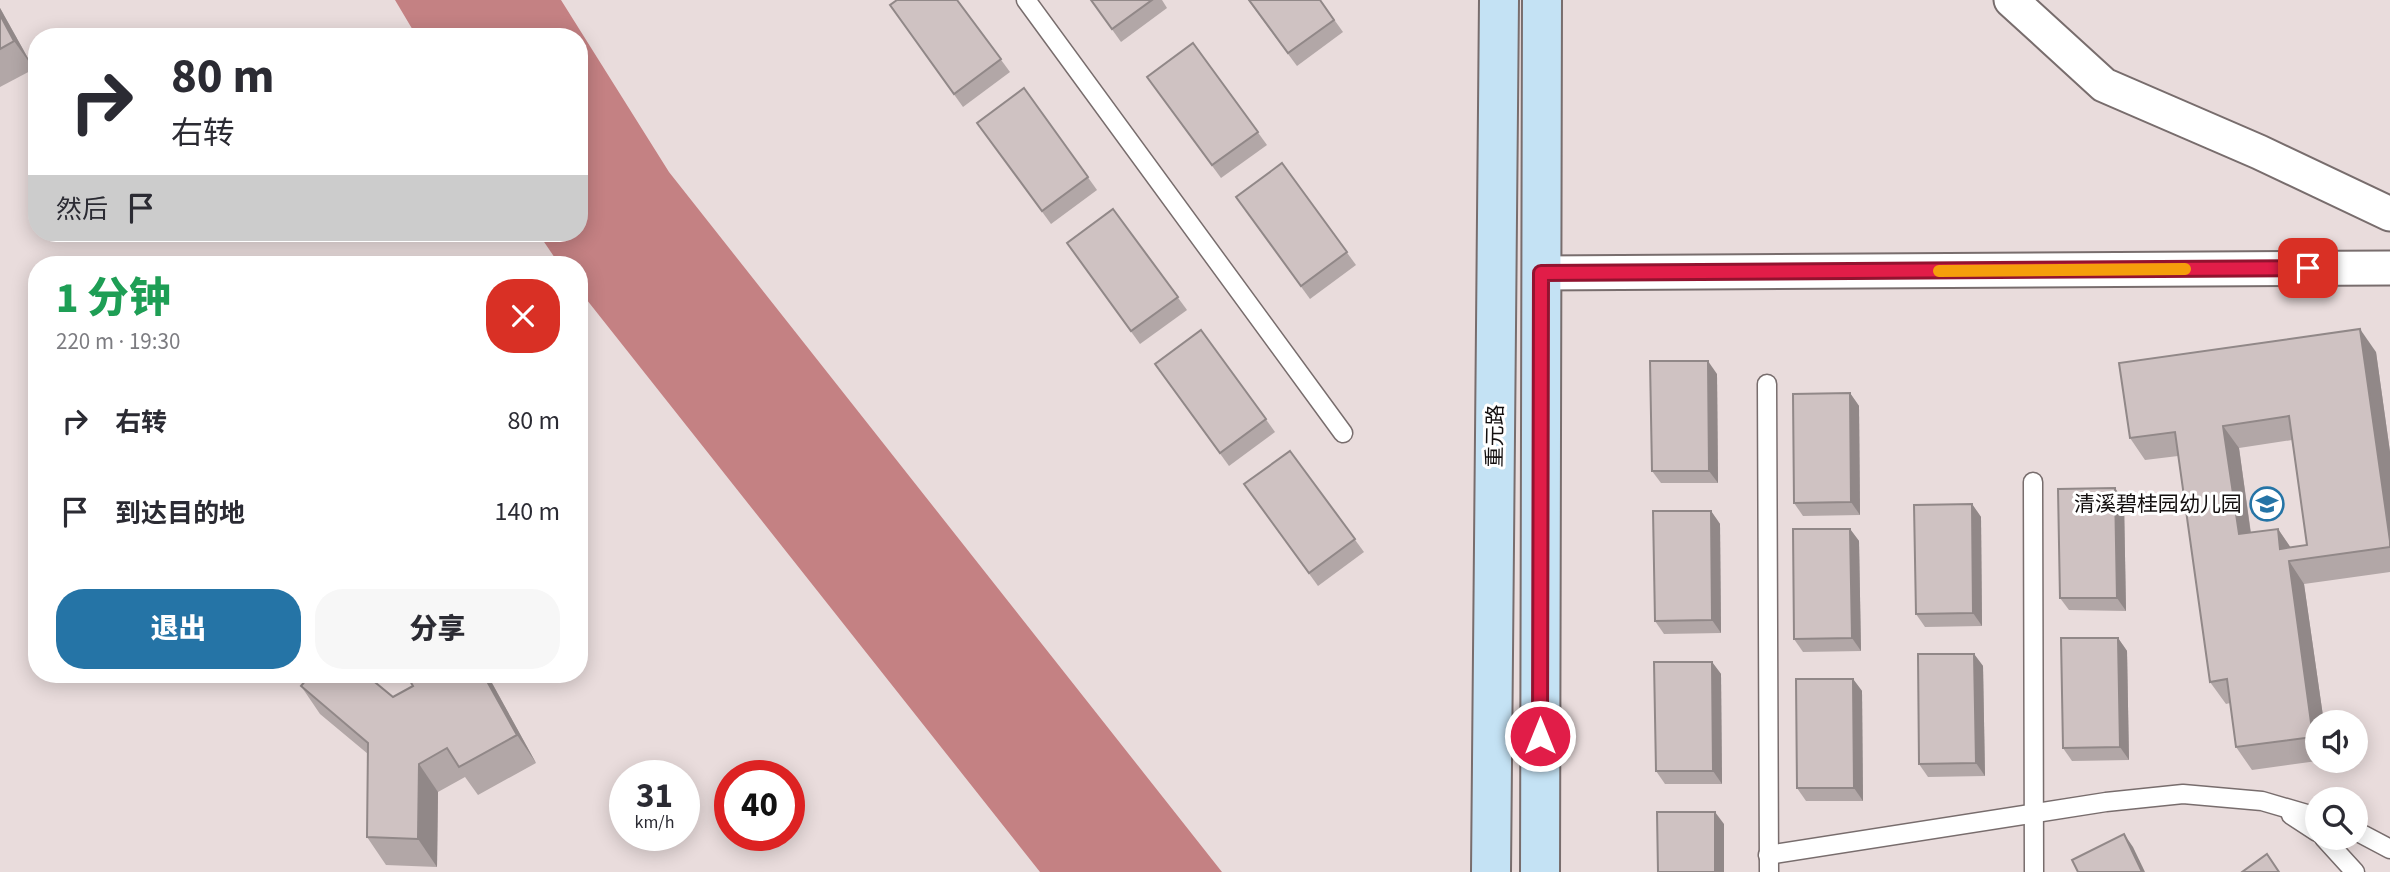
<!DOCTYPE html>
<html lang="zh">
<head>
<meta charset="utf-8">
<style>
  :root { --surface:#fff; --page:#f7f7f7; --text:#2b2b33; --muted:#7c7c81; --accent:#2574a6 }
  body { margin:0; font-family:"Source Sans 3","Noto Sans SC",sans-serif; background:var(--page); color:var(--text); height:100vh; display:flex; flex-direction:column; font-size:26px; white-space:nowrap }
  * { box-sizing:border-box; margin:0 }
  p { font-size:23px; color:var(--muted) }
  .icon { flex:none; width:38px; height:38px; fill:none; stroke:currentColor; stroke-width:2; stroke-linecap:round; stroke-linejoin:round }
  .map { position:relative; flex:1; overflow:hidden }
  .sheet { position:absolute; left:28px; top:256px; width:560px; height:427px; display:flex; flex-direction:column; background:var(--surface); border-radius:28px; box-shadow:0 4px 18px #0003 }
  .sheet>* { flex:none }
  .hud { position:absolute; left:28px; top:28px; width:560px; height:214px; border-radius:28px; box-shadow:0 4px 18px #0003; background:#fff; color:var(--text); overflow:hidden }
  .fabs { position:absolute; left:2305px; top:710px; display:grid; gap:14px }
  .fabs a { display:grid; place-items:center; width:63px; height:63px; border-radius:50%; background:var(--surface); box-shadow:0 4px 18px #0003; font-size:35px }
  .speed { position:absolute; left:609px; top:760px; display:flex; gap:14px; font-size:35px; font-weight:700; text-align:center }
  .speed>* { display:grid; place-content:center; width:91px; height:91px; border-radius:50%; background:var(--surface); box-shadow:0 4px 18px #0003; line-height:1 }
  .speed small { font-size:18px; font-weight:400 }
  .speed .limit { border:10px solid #d22; background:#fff; color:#111 }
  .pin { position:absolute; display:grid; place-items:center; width:60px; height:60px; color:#fff; margin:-30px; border-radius:14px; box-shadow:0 4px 10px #0006 }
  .me { position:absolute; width:77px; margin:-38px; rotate:0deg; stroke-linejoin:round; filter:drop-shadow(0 0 5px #0008) }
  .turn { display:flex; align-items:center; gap:24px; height:147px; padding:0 28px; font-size:32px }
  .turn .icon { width:91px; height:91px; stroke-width:2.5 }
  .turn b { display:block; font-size:49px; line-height:60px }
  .then { display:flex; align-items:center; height:66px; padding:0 28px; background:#0003; gap:14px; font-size:26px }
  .round { display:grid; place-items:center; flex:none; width:74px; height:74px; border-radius:28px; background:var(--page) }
  .overview { display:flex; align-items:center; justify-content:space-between; height:119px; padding:0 28px }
  h1 { font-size:42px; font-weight:800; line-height:52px; color:#1e9e55 }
  .action { display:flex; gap:14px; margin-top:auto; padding:14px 28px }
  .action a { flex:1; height:80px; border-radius:28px; background:var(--accent); color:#fff; font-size:28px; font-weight:800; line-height:80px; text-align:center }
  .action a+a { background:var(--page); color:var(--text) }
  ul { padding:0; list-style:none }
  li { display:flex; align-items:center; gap:21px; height:91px; padding:0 28px }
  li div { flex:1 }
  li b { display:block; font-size:26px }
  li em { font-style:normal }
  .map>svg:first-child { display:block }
  .water { fill:#c48183 }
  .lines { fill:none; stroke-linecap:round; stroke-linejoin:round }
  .lane-casing { stroke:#786d6d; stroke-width:21 }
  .street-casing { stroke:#786d6d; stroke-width:37 }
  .secondary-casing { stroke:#786d6d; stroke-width:42 }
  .lane { stroke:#fff; stroke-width:18 }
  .street { stroke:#fff; stroke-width:33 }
  .secondary { stroke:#c4e2f4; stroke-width:38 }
  .wall { fill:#b2a7a7; fill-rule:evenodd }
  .shaded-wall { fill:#918888 }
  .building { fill:#cfc2c2; stroke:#918888; stroke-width:2; fill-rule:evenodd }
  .route-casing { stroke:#92132f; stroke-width:18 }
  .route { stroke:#e11d48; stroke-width:12 }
  .slow { stroke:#f59e0b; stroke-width:12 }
  .labels { text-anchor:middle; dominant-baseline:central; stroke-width:6; stroke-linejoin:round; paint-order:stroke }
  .street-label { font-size:21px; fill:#130f0f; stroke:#fff }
  .poi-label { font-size:21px; fill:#130f0f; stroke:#fff; text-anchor:end }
</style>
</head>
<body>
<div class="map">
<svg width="2390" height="872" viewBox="0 0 2390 872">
  <rect width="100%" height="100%" fill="#e9dcdc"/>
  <polygon class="water" points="395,0 561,0 669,172 1222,872 1040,872 579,290 579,264 559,264 538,233 579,233 579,37 417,37"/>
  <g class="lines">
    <defs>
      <g id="lane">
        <polyline points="1026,0 1343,433"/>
        <polyline points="1767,384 1769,872"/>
        <polyline points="2033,482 2034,872"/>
        <polyline points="2291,815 2317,832"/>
        <polyline points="2356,831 2390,849"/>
        <polyline points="2324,838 2355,872"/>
        <polyline points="1768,855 2106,802 2183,794 2262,801 2317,817"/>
      </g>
      <g id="street">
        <polyline points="2011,0 2104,85 2259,152 2390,214"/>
        <polyline points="1541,273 2390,268"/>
      </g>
      <g id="secondary">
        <polyline points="1491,872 1499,0"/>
        <polyline points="1540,872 1542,0"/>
      </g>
    </defs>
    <use href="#lane" class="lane-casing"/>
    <use href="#street" class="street-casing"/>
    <use href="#secondary" class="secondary-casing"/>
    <use href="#lane" class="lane"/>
    <use href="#street" class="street"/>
    <use href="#secondary" class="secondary"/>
  </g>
  <g class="wall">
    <polygon points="957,0 1010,72 963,107 890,5"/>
    <polygon points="1091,0 1162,0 1167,8 1121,42"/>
    <polygon points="1248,0 1320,0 1343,32 1297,66"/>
    <polygon points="0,8 34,69 0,87"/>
    <polygon points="1193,43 1267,145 1221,178 1147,77"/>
    <polygon points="1024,88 1097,190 1051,224 977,123"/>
    <polygon points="1282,163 1356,265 1310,299 1236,197"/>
    <polygon points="1113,209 1187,310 1140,344 1067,243"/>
    <polygon points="1201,330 1275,432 1229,466 1155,364"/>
    <path d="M2376 352 2390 452V572L2304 584 2324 723H2317V761L2252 770 2236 747 2230 703 2226 704 2210 682 2178 456 2145 460 2130 438ZM2292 440 2307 545 2291 548 2278 529 2251 533 2239 448Z"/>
    <polygon points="1717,374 1718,483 1661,483 1652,471"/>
    <polygon points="1850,393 1859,406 1860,515 1803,516 1794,503"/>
    <polygon points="1290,451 1364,552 1318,586 1244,484"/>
    <polygon points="2124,501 2126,611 2069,610 2060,598"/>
    <polygon points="1972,504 1981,517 1982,626 1925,627 1916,614"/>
    <polygon points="1711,511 1720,524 1721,633 1664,634 1655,621"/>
    <polygon points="1850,529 1859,541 1861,651 1803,652 1794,639"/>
    <polygon points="2118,638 2127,651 2129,760 2072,761 2063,748"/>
    <polygon points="1974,654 1983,666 1985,776 1928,777 1919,764"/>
    <polygon points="1712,662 1721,674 1722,784 1665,784 1656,771"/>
    <polygon points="487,674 536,763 478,795 465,777 438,792 437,867 386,865 367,837 368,754 320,714 301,686 393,697"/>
    <polygon points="1853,679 1862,691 1863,801 1806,801 1797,788"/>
  </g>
  <g class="shaded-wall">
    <polygon points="0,8 34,69 14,41 0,15"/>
    <polygon points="2360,329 2376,352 2390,452 2390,541"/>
    <polygon points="1708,361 1717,374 1718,483 1709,471"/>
    <polygon points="1850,393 1859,406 1860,515 1851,502"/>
    <polygon points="2223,426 2239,448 2254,557 2239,534"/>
    <polygon points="2115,488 2124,501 2126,611 2117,598"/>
    <polygon points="1972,504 1981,517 1982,626 1973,613"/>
    <polygon points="1711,511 1720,524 1721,633 1712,620"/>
    <polygon points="1850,529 1859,541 1861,651 1852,638"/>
    <polygon points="2278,529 2293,551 2280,549"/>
    <polygon points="2289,561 2304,584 2324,723 2317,723 2317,742 2313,737"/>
    <polygon points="2118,638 2127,651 2129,760 2120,747"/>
    <polygon points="1974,654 1983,666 1985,776 1976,763"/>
    <polygon points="1712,662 1721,674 1722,784 1713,771"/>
    <polygon points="483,674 487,674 536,763 517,735"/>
    <polygon points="1853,679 1862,691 1863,801 1854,788"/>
    <polygon points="419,764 438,792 437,867 418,839"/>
    <polygon points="1715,812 1724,824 1724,872 1715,872"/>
    <polygon points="2124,834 2133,847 2145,872 2142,872"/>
  </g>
  <g class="building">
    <polygon points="897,0 957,0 1001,59 954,94 890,5"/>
    <polygon points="1091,0 1152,0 1112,29"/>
    <polygon points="1249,0 1320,0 1334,20 1288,53"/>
    <polygon points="0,15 14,41 0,49"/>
    <polygon points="1193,43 1258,132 1212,165 1147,77"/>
    <polygon points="1024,88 1088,177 1042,211 977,123"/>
    <polygon points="1282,163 1347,252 1301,286 1236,197"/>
    <polygon points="1113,209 1178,297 1131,331 1067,243"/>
    <path d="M2360 329 2390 541V547L2289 561 2313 737 2236 747 2227 679 2210 682 2175 432 2130 438 2119 363ZM2289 416 2307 545 2280 549 2278 529 2239 534 2223 426Z"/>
    <polygon points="1201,330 1266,419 1220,453 1155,364"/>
    <polygon points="1650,361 1708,361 1709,471 1652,471"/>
    <polygon points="1850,393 1851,502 1794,503 1793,394"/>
    <polygon points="1290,451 1355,539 1309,573 1244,484"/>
    <polygon points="2115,488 2117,598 2060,598 2058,489"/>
    <polygon points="1972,504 1973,613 1916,614 1914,505"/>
    <polygon points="1653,511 1711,511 1712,620 1655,621"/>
    <polygon points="1793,529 1850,529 1852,638 1794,639"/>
    <polygon points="2061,638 2118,638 2120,747 2063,748"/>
    <polygon points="1918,654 1974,654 1976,763 1919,764"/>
    <polygon points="1654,662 1712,662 1713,771 1656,771"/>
    <polygon points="311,674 365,674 393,697 413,686 406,674 483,674 517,735 459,767 447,748 419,764 418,839 367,837 368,743 301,686"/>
    <polygon points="1796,679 1853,679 1854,788 1797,788"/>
    <polygon points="1657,812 1715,812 1715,872 1658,872"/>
    <polygon points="2124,834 2142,872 2078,872 2072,860"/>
    <polygon points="2267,854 2279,872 2242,872"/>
  </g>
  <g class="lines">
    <defs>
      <polyline id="route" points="1540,736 1541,273 2308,268"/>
    </defs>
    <use href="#route" class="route-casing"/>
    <use href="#route" class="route"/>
    <polyline class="slow" points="1939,271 2185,269"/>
  </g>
  <defs>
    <symbol id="school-ring" viewBox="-11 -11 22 22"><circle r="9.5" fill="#fff" stroke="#2574a6" stroke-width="1.5"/><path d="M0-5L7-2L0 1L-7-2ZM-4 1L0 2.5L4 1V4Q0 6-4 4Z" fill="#2574a6"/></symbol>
  </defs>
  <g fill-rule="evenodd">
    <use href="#school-ring" x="2248" y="485" width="38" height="38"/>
  </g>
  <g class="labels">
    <g class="street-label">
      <text transform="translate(1495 436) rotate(-89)">重元路</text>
    </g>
    <g class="poi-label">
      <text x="2242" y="504">清溪碧桂园幼儿园</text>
    </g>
  </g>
</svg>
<div class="fabs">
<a><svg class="icon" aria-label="sound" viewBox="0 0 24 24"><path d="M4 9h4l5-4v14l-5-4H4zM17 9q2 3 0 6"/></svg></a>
<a><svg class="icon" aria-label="search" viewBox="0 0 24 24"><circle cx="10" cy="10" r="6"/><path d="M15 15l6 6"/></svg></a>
</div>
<div class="speed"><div>31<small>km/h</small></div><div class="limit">40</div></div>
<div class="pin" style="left:2308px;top:268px;background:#d93025"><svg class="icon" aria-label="arrive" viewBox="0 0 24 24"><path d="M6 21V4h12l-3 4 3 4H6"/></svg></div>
<svg class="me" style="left:1540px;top:736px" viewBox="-20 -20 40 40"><circle r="17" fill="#e11d48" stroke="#fff" stroke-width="3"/><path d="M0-11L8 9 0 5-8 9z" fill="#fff"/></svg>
<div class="hud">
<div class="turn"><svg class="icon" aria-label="right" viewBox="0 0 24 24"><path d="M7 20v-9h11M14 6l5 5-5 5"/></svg><div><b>80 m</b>右转</div></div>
<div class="then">然后<svg class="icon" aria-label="arrive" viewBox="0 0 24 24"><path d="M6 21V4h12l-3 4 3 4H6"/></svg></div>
</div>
<section class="sheet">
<div class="overview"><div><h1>1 分钟</h1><p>220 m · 19:30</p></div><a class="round" style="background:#d93025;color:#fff"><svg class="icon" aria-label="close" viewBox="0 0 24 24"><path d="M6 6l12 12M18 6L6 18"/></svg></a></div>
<ul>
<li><svg class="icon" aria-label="right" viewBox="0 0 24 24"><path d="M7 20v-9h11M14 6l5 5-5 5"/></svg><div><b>右转</b></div><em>80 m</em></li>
<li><svg class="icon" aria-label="arrive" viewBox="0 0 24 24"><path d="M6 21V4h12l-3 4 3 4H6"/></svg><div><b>到达目的地</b></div><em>140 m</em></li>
</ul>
<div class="action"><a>退出</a><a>分享</a></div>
</section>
</div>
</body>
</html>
